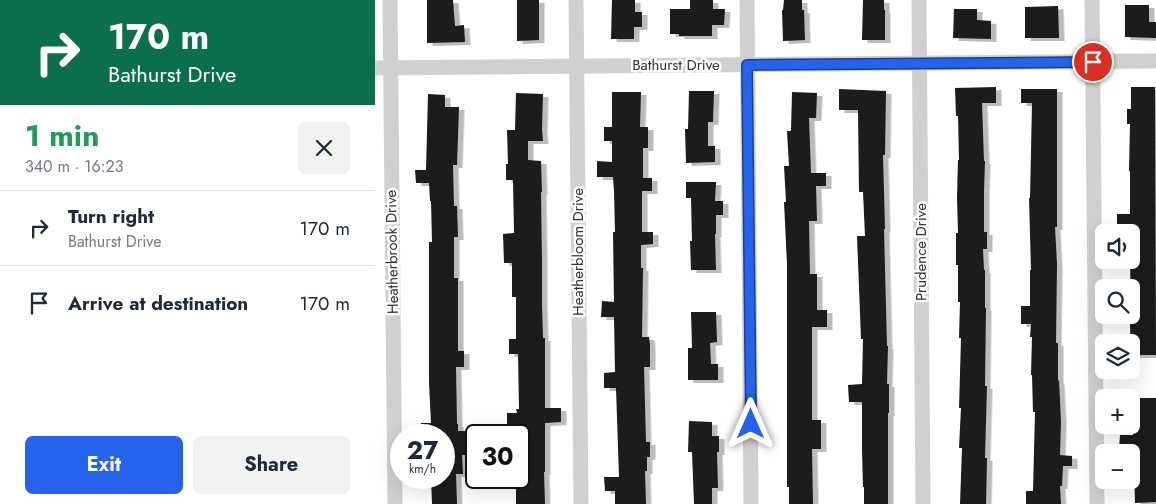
<!DOCTYPE html>
<html lang="en">
<head>
<meta charset="utf-8">
<style>
  :root { --surface:#fff; --page:#f2f2f3; --text:#1f2937; --muted:#747a83; --line:#e0e1e3; --accent:#2563eb }
  body { margin:0; font-family:Jost,sans-serif; background:var(--page); color:var(--text); height:100vh; display:flex; flex-direction:column; font-size:19px; white-space:nowrap }
  * { box-sizing:border-box; margin:0 }
  p { font-size:16px; color:var(--muted) }
  .icon { flex:none; width:28px; height:28px; fill:none; stroke:currentColor; stroke-width:2; stroke-linecap:round; stroke-linejoin:round }
  .map { position:relative; flex:1; overflow:hidden }
  .panel { display:flex; flex-direction:column; background:var(--surface); width:375px }
  .panel>* { flex:none }
  .banner { background:#0b6e4f; color:#fff; overflow:hidden }
  .controls { position:absolute; left:720px; top:224px; display:grid; gap:10px }
  .controls a { display:grid; place-items:center; width:45px; height:45px; border-radius:8px; background:var(--surface); box-shadow:0 5px 20px #0002; font-size:25px }
  .speed { position:absolute; left:15px; top:424px; display:flex; gap:10px; font-size:25px; font-weight:700; text-align:center }
  .speed>* { display:grid; place-content:center; width:65px; height:65px; border-radius:50%; background:var(--surface); box-shadow:0 5px 20px #0002; line-height:1 }
  .speed small { font-size:12px; font-weight:400 }
  .speed .limit { border:2px solid #111; border-radius:8px; background:#fff; color:#111 }
  .pin { position:absolute; display:grid; place-items:center; width:42px; height:42px; color:#fff; margin:-21px; border:2px solid #fff; border-radius:50%; box-shadow:0 1px 5px #0007 }
  .me { position:absolute; width:55px; margin:-28px; rotate:0deg; stroke-linejoin:round; filter:drop-shadow(0 0 4px #0008) }
  .turn { display:flex; align-items:center; gap:18px; height:105px; padding:0 25px; font-size:22px }
  .turn .icon { width:65px; height:65px; stroke-width:2.5 }
  .turn b { display:block; font-size:35px; line-height:42px }
  .round { display:grid; place-items:center; flex:none; width:52px; height:52px; border-radius:8px; background:var(--page) }
  .head { display:flex; align-items:center; justify-content:space-between; height:85px; padding:0 25px }
  h1 { font-size:30px; font-weight:700; line-height:38px; color:#1e9e55 }
  .cta { display:flex; gap:10px; margin-top:auto; padding:10px 25px }
  .cta a { flex:1; height:58px; border-radius:8px; background:var(--accent); color:#fff; font-size:20px; font-weight:700; line-height:58px; text-align:center }
  .cta a+a { background:var(--page); color:var(--text) }
  ul { padding:0; list-style:none }
  li { display:flex; align-items:center; gap:15px; height:75px; padding:0 25px; border-top:1px solid var(--line) }
  li div { flex:1 }
  li b { display:block; font-size:19px }
  li em { font-style:normal }
  main { display:flex; flex:1; min-height:0 }
  .map>svg:first-child { display:block }
  .building { fill:#1a1a1a; filter:url(#shadow) }
  .lines { fill:none; stroke-linecap:round; stroke-linejoin:round }
  .street { stroke:#d0d0d0; stroke-width:15 }
  .route-casing { stroke:#184099; stroke-width:12 }
  .route { stroke:#2563eb; stroke-width:9 }
  .labels { text-anchor:middle; dominant-baseline:central; stroke-width:5; stroke-linejoin:round; paint-order:stroke }
  .street-label { font-size:15px; fill:#333; stroke:#fff }
</style>
</head>
<body>
<main>
<section class="panel">
<div class="banner">
<div class="turn"><svg class="icon" aria-label="right" viewBox="0 0 24 24"><path d="M7 20v-9h11M14 6l5 5-5 5"/></svg><div><b>170 m</b>Bathurst Drive</div></div>
</div>
<div class="head"><div><h1>1 min</h1><p>340 m · 16:23</p></div><a class="round"><svg class="icon" aria-label="close" viewBox="0 0 24 24"><path d="M6 6l12 12M18 6L6 18"/></svg></a></div>
<ul>
<li><svg class="icon" aria-label="right" viewBox="0 0 24 24"><path d="M7 20v-9h11M14 6l5 5-5 5"/></svg><div><b>Turn right</b><p>Bathurst Drive</p></div><em>170 m</em></li>
<li><svg class="icon" aria-label="arrive" viewBox="0 0 24 24"><path d="M6 21V4h12l-3 4 3 4H6"/></svg><div><b>Arrive at destination</b></div><em>170 m</em></li>
</ul>
<div class="cta"><a>Exit</a><a>Share</a></div>
</section>
<div class="map">
<svg width="781" height="504" viewBox="0 0 781 504">
  <defs>
    <filter id="shadow"><feDropShadow dx="5.5" dy="3" stdDeviation="0" flood-color="#0004"/></filter>
  </defs>
  <rect width="100%" height="100%" fill="#fff"/>
  <g class="building">
    <polygon points="52,0 78,0 80,26 89,25 90,42 52,43"/>
    <polygon points="142,0 164,0 164,40 142,41"/>
    <polygon points="237,0 260,0 260,12 267,12 267,27 259,27 259,39 236,39"/>
    <polygon points="315,0 338,0 338,9 350,9 349,25 337,25 337,36 304,36 304,34 295,34 295,9 315,9"/>
    <polygon points="409,0 427,0 427,10 429,10 430,40 408,41 407,10 408,10"/>
    <polygon points="488,0 509,0 509,10 510,10 510,40 487,40"/>
    <polygon points="750,5 774,5 774,22 781,22 781,38 750,37"/>
    <polygon points="683,6 684,38 650,38 650,7"/>
    <polygon points="579,9 602,9 602,20 616,21 616,39 578,38"/>
    <polygon points="621,87 621,103 607,103 609,161 610,161 609,191 609,232 612,232 612,249 608,249 609,270 610,270 610,308 611,308 610,386 612,386 610,458 612,458 611,504 585,504 587,448 584,448 586,408 584,408 586,338 584,338 585,302 583,302 583,265 581,265 581,233 583,233 582,197 583,160 584,160 583,116 581,116 580,88"/>
    <polygon points="756,87 780,87 781,355 756,355 755,325 756,315 755,260 756,232 755,226 742,227 742,214 755,214 755,171 754,171 755,124 752,124 752,109 756,109"/>
    <polygon points="464,89 511,91 510,155 508,155 510,229 509,229 512,346 513,346 512,384 514,384 514,413 513,413 513,504 489,504 489,487 488,487 487,450 487,402 474,402 473,385 487,384 488,339 486,339 482,236 490,236 488,192 484,192 483,110 464,110"/>
    <polygon points="646,89 682,89 682,227 680,227 682,264 681,343 683,343 683,381 684,380 686,422 685,455 697,456 697,466 688,466 687,486 685,486 686,504 651,504 651,491 658,491 660,412 658,412 657,375 656,375 657,337 655,337 656,324 646,324 646,306 655,306 655,270 656,270 654,198 655,198 657,103 646,103"/>
    <polygon points="314,91 339,91 338,122 333,122 333,146 340,146 340,162 311,163 310,129 313,129"/>
    <polygon points="237,92 266,92 265,127 273,127 273,148 268,148 268,178 277,178 277,191 267,191 267,232 278,232 278,244 266,245 266,268 268,268 267,337 274,337 275,344 275,367 269,367 271,442 275,442 275,457 272,457 272,471 270,471 271,504 240,504 240,491 230,491 229,477 244,477 241,388 229,388 229,373 240,372 239,317 226,317 227,301 239,302 238,232 240,232 239,191 238,177 222,177 222,161 237,162 237,141 229,141 229,127 237,127"/>
    <polygon points="417,92 442,93 441,118 434,118 436,173 451,173 451,186 441,186 442,221 434,221 435,274 442,274 442,310 452,310 452,327 437,327 437,420 446,420 446,449 437,449 438,504 414,504 414,487 412,487 412,264 409,202 411,202 409,166 414,166 412,131 416,131"/>
    <polygon points="141,93 168,94 167,129 168,141 153,141 153,160 166,161 167,192 166,192 167,262 167,304 168,338 170,338 170,408 186,408 186,422 170,423 170,472 169,472 170,504 141,504 141,479 145,479 144,435 141,435 141,431 132,431 132,413 142,413 141,409 144,409 143,354 134,354 134,339 141,339 141,297 137,297 137,263 129,263 128,234 139,233 138,180 131,180 131,164 133,164 132,130 140,130"/>
    <polygon points="53,94 70,95 70,107 84,107 82,165 78,165 79,206 82,206 83,237 79,237 79,278 83,278 83,351 89,351 89,367 81,367 82,424 83,424 83,431 93,431 93,441 98,441 98,455 87,455 88,474 81,474 82,504 57,504 56,478 69,478 69,435 46,435 46,423 56,423 54,383 54,242 57,242 56,201 55,201 54,183 41,183 40,170 51,170"/>
    <polygon points="311,182 341,182 340,201 348,201 348,215 341,215 341,234 340,234 341,270 316,270 315,241 317,241 316,198 311,198"/>
    <polygon points="316,312 341,312 342,342 335,343 336,364 343,364 343,380 313,380 313,348 317,348"/>
    <polygon points="757,398 781,398 781,502 760,503 759,472 763,472 763,450 744,449 745,435 758,435"/>
    <polygon points="314,421 337,422 337,436 344,436 344,452 342,452 343,488 337,488 337,504 319,504 317,452 313,452"/>
  </g>
  <g class="lines">
    <g class="street">
      <polyline points="15,0 20,504"/>
      <polyline points="201,0 206,504"/>
      <polyline points="372,0 376,504"/>
      <polyline points="544,0 548,504"/>
      <polyline points="717,0 722,504"/>
      <polyline points="0,68 781,61"/>
    </g>
  </g>
  <g class="lines">
    <defs>
      <polyline id="route" points="376,424 372,65 718,62"/>
    </defs>
    <use href="#route" class="route-casing"/>
    <use href="#route" class="route"/>
  </g>
  <g class="labels">
    <g class="street-label">
      <text x="301" y="65">Bathurst Drive</text>
      <text transform="translate(17 252) rotate(-91)">Heatherbrook Drive</text>
      <text transform="translate(203 252) rotate(-90)">Heatherbloom Drive</text>
      <text transform="translate(546 252) rotate(-90)">Prudence Drive</text>
    </g>
  </g>
</svg>
<div class="controls">
<a><svg class="icon" aria-label="sound" viewBox="0 0 24 24"><path d="M4 9h4l5-4v14l-5-4H4zM17 9q2 3 0 6"/></svg></a>
<a><svg class="icon" aria-label="search" viewBox="0 0 24 24"><circle cx="10" cy="10" r="6"/><path d="M15 15l6 6"/></svg></a>
<a><svg class="icon" aria-label="layers" viewBox="0 0 24 24"><path d="M12 4l9 5-9 5-9-5zM3 14l9 5 9-5"/></svg></a>
<a>+</a>
<a>−</a>
</div>
<div class="speed"><div>27<small>km/h</small></div><div class="limit">30</div></div>
<div class="pin" style="left:718px;top:62px;background:#d93025"><svg class="icon" aria-label="arrive" viewBox="0 0 24 24"><path d="M6 21V4h12l-3 4 3 4H6"/></svg></div>
<svg class="me" style="left:376px;top:424px" viewBox="-20 -20 40 40"><path d="M0-17L14 15 0 8-14 15z" fill="#2563eb" stroke="#fff" stroke-width="4"/></svg>
</div>
</main>
</body>
</html>
